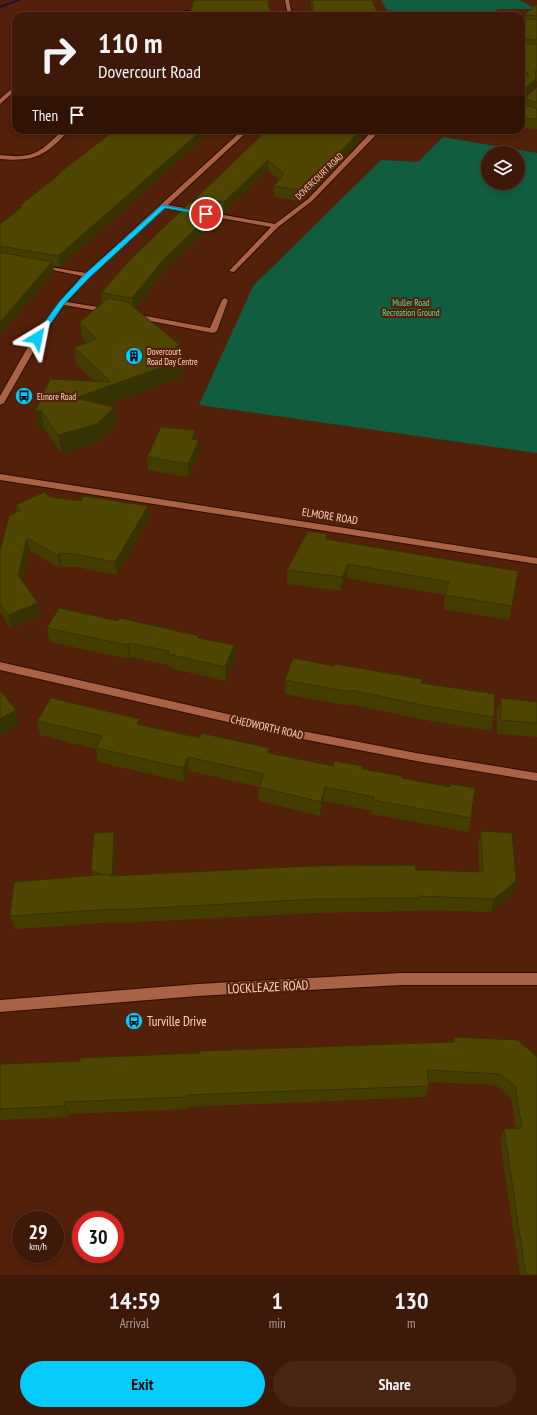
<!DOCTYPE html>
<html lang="en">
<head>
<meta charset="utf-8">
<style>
  :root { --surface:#3e1808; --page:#492516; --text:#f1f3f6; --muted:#ada09c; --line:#573729; --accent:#04cbf9 }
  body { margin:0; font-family:"PT Sans Narrow",sans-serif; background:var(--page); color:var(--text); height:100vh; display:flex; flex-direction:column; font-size:15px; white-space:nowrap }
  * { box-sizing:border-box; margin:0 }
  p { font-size:13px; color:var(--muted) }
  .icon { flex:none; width:22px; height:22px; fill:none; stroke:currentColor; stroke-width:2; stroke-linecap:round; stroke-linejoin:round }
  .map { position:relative; height:1275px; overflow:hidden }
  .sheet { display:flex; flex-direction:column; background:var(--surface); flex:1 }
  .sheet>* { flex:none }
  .hud { position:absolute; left:12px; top:12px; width:513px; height:122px; border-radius:12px; box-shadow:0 2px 6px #0003,0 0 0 1px var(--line); background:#3e1808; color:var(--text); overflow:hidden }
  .buttons { position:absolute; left:481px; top:146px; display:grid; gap:8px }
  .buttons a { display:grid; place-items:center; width:44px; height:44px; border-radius:50%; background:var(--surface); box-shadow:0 2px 6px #0003,0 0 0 1px var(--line); font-size:20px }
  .speed { position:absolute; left:12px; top:1211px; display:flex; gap:8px; font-size:20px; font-weight:700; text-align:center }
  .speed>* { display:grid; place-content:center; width:52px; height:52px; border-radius:50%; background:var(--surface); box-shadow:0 2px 6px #0003,0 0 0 1px var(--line); line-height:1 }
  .speed small { font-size:10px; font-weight:400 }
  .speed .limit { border:6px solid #d22; background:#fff; color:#111 }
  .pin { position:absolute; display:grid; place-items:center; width:34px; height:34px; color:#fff; margin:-17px; border:2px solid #fff; border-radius:50%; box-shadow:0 1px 4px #0007 }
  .me { position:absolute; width:44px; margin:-22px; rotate:35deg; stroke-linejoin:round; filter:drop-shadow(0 0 3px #0008) }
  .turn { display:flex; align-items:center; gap:14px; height:84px; padding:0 20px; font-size:18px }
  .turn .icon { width:52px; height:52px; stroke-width:2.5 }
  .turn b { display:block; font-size:28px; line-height:34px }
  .then { display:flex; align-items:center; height:38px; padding:0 20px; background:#0003; gap:8px; font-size:15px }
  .eta { display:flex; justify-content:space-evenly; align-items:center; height:68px; text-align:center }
  .eta b { font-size:24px; font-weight:800; line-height:28px }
  .button { display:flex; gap:8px; margin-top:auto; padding:8px 20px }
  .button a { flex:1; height:46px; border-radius:24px; background:var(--accent); color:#111; font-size:16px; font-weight:800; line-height:46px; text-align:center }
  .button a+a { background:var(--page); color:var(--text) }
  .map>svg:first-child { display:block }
  .green { fill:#115d40; fill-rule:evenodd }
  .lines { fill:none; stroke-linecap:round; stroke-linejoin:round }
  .stream { fill:#190a4e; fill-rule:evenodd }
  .minor-casing { stroke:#300d01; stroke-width:2 }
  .minor { fill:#aa6245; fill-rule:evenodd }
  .wall { fill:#443d01 }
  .shaded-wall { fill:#373201 }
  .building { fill:#4f4701; stroke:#373201; fill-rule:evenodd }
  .route { fill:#04cbf9; stroke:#0384a2 }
  .labels { text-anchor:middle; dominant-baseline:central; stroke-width:4; stroke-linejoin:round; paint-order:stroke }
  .far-street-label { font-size:9px; fill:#fcd3c3; stroke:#53200a }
  .far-park-label { font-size:9px; fill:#59e0a7; stroke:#53200a }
  .far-poi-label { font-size:9px; fill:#fcd3c3; stroke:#53200a; text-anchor:start }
  .street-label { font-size:11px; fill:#fcd3c3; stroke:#53200a }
  .near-street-label { font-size:13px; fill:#fcd3c3; stroke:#53200a }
  .near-poi-label { font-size:13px; fill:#fcd3c3; stroke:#53200a; text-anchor:start }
</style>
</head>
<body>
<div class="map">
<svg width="537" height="1275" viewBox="0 0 537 1275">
  <rect width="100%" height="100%" fill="#53200a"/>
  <g class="green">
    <polygon points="381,0 519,0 537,9 499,9 496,10 497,16 390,16"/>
    <path d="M443 137 537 153V453L199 405 253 286 381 160 418 162ZM488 153H518V183H488Z"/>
  </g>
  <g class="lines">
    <polygon class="stream" points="16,0 21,0 0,8 0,6"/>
    <defs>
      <g id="minor">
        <polygon points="285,0 289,0 292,16 288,16"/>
        <polygon points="185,11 189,11 190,16 186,16"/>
        <polygon points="16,85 16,90 0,104 0,99"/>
        <path d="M63 130H69C46 156 34 162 0 159V155C34 159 39 153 63 130Z"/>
        <polygon points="210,130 240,132 243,130 249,130 168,205 275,224 308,199 373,130 379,130 374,137 312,201 278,227 234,272 229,271 271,227 164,208 89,276 67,302 110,309 110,313 64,305 41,338 4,403 0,405 0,396 33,338 60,302 82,276 38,267 38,265 86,273 237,135"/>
        <polygon points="225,298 228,300 217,331 213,333 135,318 131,316 135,314 210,328 222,300"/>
        <polygon points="0,474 537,558 537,564 0,480"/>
        <polygon points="0,662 302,731 416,753 537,773 537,781 416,761 302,739 0,670"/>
        <polygon points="401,973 537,973 537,985 401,985 198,996 0,1012 0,1000 198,984"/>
      </g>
    </defs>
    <use href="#minor" class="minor-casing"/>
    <use href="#minor" class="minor"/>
  </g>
  <g class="wall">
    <polygon points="310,0 372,0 377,12 392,16 313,16"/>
    <polygon points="537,4 537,81 536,81 534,88 521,101 521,103 524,104 525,98 537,87 537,129 521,128 521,18 525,19 526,13"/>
    <polygon points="115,130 211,130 211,132 60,267 53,265 54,272 14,319 0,336 0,224 20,209 19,206 58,176 58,174"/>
    <polygon points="267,130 369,130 367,132 362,132 362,138 339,164 317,186 313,185 299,201 274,197 274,186 279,180 268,170 224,213 218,212 218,219 164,272 135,309 181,351 183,369 183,377 105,405 116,425 99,442 61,453 44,428 38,430 35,412 94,381 76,364 74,347 86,343 82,338 80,322 102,303 101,293 197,203 196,198"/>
    <polygon points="195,430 196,440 200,453 188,477 148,470 147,457"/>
    <polygon points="50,497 81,501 148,506 149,519 117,575 76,567 62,567 60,568 30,551 22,581 38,603 40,616 11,629 0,612 0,551 17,512 16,505"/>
    <polygon points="327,534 327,540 518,571 509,620 443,609 445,595 347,578 341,591 287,584 287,570"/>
    <polygon points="47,628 200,638 235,660 226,681 169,668 169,665 130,657 129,659 50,642"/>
    <polygon points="334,666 421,683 494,717 491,731 430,721 349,704 349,706 285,694 285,680"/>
    <polygon points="501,698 537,702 537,737 497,734 497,712"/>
    <polygon points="140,719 140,724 270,753 333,766 363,769 402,778 471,818 468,832 371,814 372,811 324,801 320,816 259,801 259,787 189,771 184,782 98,762 96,749 40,735 37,721"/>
    <polygon points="481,831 512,895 491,912 417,910 417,911 316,913 118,923 118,922 15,929 10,916 93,876 91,870 115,839 113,876 416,870 479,872 478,845"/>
    <polygon points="454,1037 518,1040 537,1275 520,1275 500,1141 504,1129 516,1129 511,1098 496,1085 428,1082 429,1086 426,1097 187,1107 187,1109 69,1114 69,1117 0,1120 0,1064 80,1061 200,1053 453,1042"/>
  </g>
  <g class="shaded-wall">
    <polygon points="536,79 534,88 521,101 521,92"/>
    <polygon points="202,130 211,130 211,132 60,267 58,256"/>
    <polygon points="361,130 363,130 362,138 339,164 317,186 317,175"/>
    <polygon points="268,160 268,170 224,213 224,202"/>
    <polygon points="313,175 313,185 299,201 299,190"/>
    <polygon points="218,207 218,219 164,272 133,311 132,298 163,260"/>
    <polygon points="52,262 54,272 14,319 0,336 0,322 12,308"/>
    <polygon points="180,345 181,353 182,352 183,377 77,416 75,398 176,362 175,347"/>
    <polygon points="114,407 116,425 99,442 61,453 58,435"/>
    <polygon points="41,410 44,428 38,430 35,412"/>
    <polygon points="195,430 196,443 192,439"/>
    <polygon points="199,440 200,453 188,477 188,464"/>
    <polygon points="148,506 149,519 117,575 115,562"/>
    <polygon points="27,538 30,551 21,588 18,575"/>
    <polygon points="60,553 62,567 60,568 57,555"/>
    <polygon points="348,564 347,578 341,591 342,577"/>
    <polygon points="38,603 40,616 11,629 8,615"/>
    <polygon points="129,643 130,657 129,659 127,645"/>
    <polygon points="234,645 235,660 226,681 225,667"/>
    <polygon points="16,710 19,725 0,735 0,719"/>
    <polygon points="140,719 141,733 137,724"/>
    <polygon points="188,757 189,771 184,782 183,768"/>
    <polygon points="325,787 324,801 320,816 321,802"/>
    <polygon points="114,832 115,839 113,885 112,878"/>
    <polygon points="516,881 512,895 491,912 494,899"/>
    <polygon points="65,1102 69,1114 69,1117 65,1106"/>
  </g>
  <g class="building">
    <polygon points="194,0 268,0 270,16 189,16"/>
    <polygon points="312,0 372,0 377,12 391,11 392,16 315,16"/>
    <polygon points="537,4 537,16 526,15 526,13"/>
    <polygon points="521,18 537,20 537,40 522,39 521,42"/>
    <path d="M521 43 522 44H537V71H535L536 79 521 92V103L537 109V119L521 118ZM522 72 528 73 529 76 522 79Z"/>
    <polygon points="537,87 537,103 525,98"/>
    <polygon points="115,130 202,130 58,256 0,246 0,224 22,207 19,206 60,174 58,174"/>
    <polygon points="267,130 361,130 339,153 317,175 313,175 299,190 274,186 284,174 268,160 224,202 196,198"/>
    <polygon points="190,202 218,207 163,260 132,298 101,293 130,260"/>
    <polygon points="0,252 52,262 12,308 0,322"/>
    <polygon points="108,298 127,302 180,345 175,347 182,352 176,355 182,360 75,398 114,407 97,424 58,435 41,410 35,412 50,379 111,382 74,347 97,339 80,322"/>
    <polygon points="161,427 195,430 192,439 199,440 188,464 147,457"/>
    <polygon points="44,492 50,497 81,501 84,496 148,506 115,562 74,554 60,553 57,555 27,538 18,575 38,603 8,615 0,604 0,551 9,516 21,510 16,505"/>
    <polygon points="308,531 327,534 326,539 518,571 512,606 445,595 449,582 348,564 342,577 287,570"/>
    <polygon points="59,608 118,621 120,618 199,636 198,638 234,645 225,667 168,654 169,651 129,643 127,645 47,628"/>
    <polygon points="293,658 334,666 335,664 422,679 421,683 495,694 494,717 432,707 350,690 350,692 285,680"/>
    <polygon points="0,690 16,710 0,719"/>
    <polygon points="51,698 140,719 137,724 199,738 201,733 270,748 268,753 333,766 335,761 363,766 362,769 402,776 402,778 450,787 451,784 475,788 471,818 373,800 374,797 325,787 321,802 259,787 264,774 188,757 183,768 96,748 102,736 37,721"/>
    <polygon points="501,698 537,702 537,723 501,720"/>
    <polygon points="481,831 512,833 516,881 494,899 419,896 419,898 317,899 116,910 116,909 10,916 14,882 110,874 110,876 311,866 415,865 416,870 483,872"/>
    <polygon points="114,832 112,876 111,876 110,874 104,875 91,870 94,833"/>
    <polygon points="454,1037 518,1040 537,1057 537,1275 526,1275 504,1129 522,1128 515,1086 500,1074 427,1070 429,1086 186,1095 186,1097 65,1102 65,1106 0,1109 0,1064 80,1061 80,1058 200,1053 200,1051 454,1042"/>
  </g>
  <polygon class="route" points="162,205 209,214 206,215 165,208 90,277 64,304 39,340 34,340 33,338 60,301 85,274"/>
  <defs>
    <symbol id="building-disc" viewBox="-11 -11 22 22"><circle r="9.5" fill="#04cbf9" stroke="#53200a"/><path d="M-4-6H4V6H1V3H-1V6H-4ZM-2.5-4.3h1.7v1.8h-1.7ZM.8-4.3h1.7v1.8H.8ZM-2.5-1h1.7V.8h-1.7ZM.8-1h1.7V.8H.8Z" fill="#111"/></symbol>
    <symbol id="bus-disc" viewBox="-11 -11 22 22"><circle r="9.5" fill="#04cbf9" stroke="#53200a"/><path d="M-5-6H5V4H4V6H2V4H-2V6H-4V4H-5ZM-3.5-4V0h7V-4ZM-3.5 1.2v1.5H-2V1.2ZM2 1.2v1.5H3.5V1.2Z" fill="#111"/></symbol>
  </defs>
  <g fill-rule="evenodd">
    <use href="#building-disc" x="124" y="346" width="20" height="20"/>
    <use href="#bus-disc" x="14" y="386" width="20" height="20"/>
    <use href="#bus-disc" x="124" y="1011" width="20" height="20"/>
  </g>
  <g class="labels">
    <g class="far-street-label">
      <text transform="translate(319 176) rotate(-44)">DOVERCOURT ROAD</text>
    </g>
    <g class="far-park-label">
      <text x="411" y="302">Muller Road<tspan x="411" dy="10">Recreation Ground</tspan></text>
    </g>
    <g class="far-poi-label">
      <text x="147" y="351">Dovercourt<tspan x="147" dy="10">Road Day Centre</tspan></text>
      <text x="37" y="396">Elmore Road</text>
    </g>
    <g class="street-label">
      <text transform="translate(330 516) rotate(9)">ELMORE ROAD</text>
      <text transform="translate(267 727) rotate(13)">CHEDWORTH ROAD</text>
    </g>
    <g class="near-street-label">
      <text transform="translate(268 987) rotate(-3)">LOCKLEAZE ROAD</text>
    </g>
    <g class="near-poi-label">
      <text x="147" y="1021">Turville Drive</text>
    </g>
  </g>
</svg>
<div class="buttons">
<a><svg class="icon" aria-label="layers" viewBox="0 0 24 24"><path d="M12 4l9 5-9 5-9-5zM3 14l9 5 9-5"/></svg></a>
</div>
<div class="speed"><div>29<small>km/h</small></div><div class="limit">30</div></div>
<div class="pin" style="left:206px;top:214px;background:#d93025"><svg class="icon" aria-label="arrive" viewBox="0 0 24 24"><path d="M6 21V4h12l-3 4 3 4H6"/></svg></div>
<svg class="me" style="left:37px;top:338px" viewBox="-20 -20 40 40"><path d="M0-17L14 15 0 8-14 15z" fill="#04cbf9" stroke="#fff" stroke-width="4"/></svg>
<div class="hud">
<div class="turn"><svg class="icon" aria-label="right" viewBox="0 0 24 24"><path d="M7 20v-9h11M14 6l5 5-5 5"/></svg><div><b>110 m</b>Dovercourt Road</div></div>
<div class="then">Then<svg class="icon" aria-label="arrive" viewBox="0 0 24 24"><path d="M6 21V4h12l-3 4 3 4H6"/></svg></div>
</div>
</div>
<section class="sheet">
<div class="eta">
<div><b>14:59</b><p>Arrival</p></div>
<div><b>1</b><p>min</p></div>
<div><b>130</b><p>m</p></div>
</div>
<div class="button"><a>Exit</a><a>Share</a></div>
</section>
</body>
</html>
